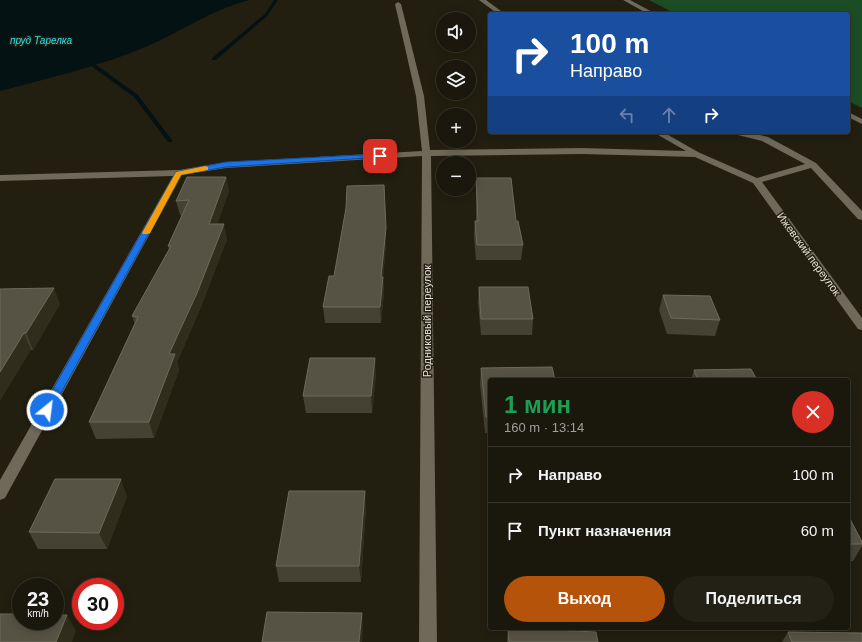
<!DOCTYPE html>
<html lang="ru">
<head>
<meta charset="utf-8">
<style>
  :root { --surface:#1a170c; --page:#232015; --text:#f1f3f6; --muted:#9f9f9d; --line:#38362d; --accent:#b45309 }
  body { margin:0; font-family:Helvetica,sans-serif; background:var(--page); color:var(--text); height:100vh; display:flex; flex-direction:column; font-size:15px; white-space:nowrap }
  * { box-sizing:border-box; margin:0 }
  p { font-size:13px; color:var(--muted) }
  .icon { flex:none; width:22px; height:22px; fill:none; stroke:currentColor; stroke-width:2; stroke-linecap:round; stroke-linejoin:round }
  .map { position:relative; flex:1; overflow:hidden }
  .details { position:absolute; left:488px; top:378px; width:362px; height:252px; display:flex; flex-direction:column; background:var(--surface); border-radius:4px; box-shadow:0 2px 10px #0003,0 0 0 1px var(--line) }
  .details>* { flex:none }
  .guide { position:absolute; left:488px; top:12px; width:362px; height:122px; border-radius:4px; box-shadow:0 2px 10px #0003,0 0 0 1px var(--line); background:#1a4fa0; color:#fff; overflow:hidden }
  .controls { position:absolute; left:436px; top:12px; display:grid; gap:8px }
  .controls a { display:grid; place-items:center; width:40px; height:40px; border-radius:50%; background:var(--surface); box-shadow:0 2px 10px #0003,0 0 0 1px var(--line); font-size:20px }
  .speed { position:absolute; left:12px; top:578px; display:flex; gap:8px; font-size:20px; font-weight:700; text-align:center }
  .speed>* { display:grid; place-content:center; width:52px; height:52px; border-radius:50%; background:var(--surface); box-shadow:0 2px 10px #0003,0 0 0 1px var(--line); line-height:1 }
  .speed small { font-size:10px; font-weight:400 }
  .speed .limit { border:6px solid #d22; background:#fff; color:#111 }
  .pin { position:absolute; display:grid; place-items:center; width:34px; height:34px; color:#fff; margin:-17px; border-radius:8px; box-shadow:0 2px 6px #0006 }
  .me { position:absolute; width:44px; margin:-22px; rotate:29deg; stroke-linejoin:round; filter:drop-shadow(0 0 3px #0008) }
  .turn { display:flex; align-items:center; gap:14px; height:84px; padding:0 16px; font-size:18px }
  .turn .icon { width:52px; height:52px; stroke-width:2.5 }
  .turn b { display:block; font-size:28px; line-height:34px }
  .lanes { display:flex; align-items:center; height:38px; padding:0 16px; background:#0003; justify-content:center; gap:20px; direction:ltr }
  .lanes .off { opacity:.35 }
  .round { display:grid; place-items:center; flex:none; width:42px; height:42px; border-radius:21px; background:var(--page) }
  .overview { display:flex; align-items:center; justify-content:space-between; height:68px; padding:0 16px }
  h1 { font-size:24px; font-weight:700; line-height:30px; color:#1e9e55 }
  .action { display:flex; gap:8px; margin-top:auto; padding:8px 16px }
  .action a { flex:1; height:46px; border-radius:24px; background:var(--accent); color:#fff; font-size:16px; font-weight:700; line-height:46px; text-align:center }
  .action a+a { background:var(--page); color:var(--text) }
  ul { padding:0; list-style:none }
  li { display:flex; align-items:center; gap:12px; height:56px; padding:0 16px; border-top:1px solid var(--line) }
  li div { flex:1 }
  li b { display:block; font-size:15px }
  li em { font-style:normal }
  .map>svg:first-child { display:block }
  .green { fill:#1b4d24 }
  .water { fill:#041213 }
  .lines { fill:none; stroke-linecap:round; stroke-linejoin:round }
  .stream { fill:#041213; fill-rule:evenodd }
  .minor { fill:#6e6958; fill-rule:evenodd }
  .wall { fill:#464233 }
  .shaded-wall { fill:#302d1d }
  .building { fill:#575344; stroke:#6d6a5c }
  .route { fill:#1a73e8; stroke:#114b97 }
  .slow { fill:#f59e0b }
  .labels { text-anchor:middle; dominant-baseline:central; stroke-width:3; stroke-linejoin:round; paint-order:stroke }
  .far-water-label { font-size:10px; font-style:italic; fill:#2addec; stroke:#221f10 }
  .street-label { font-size:11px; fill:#e5e2d9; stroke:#221f10 }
</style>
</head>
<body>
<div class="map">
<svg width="862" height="642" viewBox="0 0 862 642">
  <rect width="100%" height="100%" fill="#221f10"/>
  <polygon class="green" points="649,0 862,0 862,108 848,101 848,14 676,14"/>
  <path class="water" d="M0 0H250C215 8 182 31 148 46 100 66 50 78 0 91Z"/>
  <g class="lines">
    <g class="stream">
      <polygon points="274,0 278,0 267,16 216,60 212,60 212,58 265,14"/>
      <polygon points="91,64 95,64 138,95 172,140 172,142 168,142 134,97 91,66"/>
    </g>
    <g class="minor">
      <polygon points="479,0 486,0 505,14 498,14"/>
      <polygon points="623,0 630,0 656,14 648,14"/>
      <polygon points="398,2 401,4 424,96 430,150 582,148 686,151 653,132 663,132 698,152 757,178 805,164 762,141 734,134 733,132 747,132 768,137 816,163 862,211 862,220 858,219 811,168 762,182 862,318 862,330 858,329 753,183 695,157 582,154 431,156 437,642 419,642 422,156 226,168 182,175 5,498 0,500 0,480 173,176 0,181 0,175 179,170 226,162 422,151 416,96 395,4"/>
      <polygon points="848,112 862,119 862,124 848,117"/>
    </g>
  </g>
  <g class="wall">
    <polygon points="226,177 229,191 217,224 227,239 200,309 177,362 179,370 154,438 96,439 89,422 135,324 132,316 169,250 168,246 182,215 180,215 176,201"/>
    <polygon points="476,178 516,221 523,245 521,260 476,260 474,236 475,221 476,221"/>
    <polygon points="386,243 383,279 384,292 381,323 325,323 323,307 334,276"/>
    <polygon points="479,287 533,319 532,335 481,335 478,303"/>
    <polygon points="0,289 60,304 33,350 31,350"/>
    <polygon points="663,295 720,320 715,336 667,334 659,310"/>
    <polygon points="481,368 490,380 490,433 485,433 480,384"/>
    <polygon points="694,370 757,380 691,380"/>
    <polygon points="376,374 372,413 306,413 303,396"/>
    <polygon points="490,493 490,510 489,502"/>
    <polygon points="127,496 107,549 38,549 29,532"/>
    <polygon points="366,507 361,582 279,582 276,566"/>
    <polygon points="848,515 862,542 862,546 853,561 848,561"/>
    <polygon points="508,628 598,642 507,642"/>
    <polygon points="788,632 862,642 782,642"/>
  </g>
  <g class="shaded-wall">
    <polygon points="226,177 229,191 212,239 209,224"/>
    <polygon points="224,224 227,239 200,309 177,362 179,370 154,438 149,422 169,354"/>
    <polygon points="386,228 386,243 383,279 384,292 381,323 380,307 381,277"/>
    <polygon points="54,288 60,304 33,350 26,333"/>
    <polygon points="24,333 31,350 0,401 0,372"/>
    <polygon points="375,358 376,374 372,413 371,396"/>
    <polygon points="121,479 127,496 107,549 99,533"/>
    <polygon points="365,491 366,507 361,582 359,566"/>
    <polygon points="362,613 363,629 362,642 359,642"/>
    <polygon points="67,615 76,631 72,642 56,642"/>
  </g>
  <g class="building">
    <polygon points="187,177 226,177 209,224 224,224 197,293 169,354 175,354 149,422 89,422 138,317 132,316 171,246 168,246 189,200 176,201"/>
    <polygon points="476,178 511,178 516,221 518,221 523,245 477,245 475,221 478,221"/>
    <polygon points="384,185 386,228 381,277 383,277 380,307 323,307 329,276 334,276 346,208 347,186"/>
    <polygon points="479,287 528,287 533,319 481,319"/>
    <polygon points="54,288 26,333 24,333 0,372 0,289"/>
    <polygon points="663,295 710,296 720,320 671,318"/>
    <polygon points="310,358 375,358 371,396 303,396"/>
    <polygon points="552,367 555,380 490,380 490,417 486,417 481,368"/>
    <polygon points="751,369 757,380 698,380 694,370"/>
    <polygon points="55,479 121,479 99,533 29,532"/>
    <polygon points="289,491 365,491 359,566 276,566"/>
    <polygon points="848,515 862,542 862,544 848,544"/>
    <polygon points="267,612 362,613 359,642 262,642"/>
    <polygon points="0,614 21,614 21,621 55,621 55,615 67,615 56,642 0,642"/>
    <polygon points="508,628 596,632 598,642 509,642"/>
    <polygon points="788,632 862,633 862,642 792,642"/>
  </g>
  <polygon class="route" points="380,154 384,156 383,157 226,167 181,175 50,413 43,413 41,410 176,172 226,162"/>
  <polygon class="slow" points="205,166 208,167 208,170 181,175 150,233 148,234 143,234 142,233 176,172"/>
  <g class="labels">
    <g class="far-water-label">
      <text x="41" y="40">пруд Тарелка</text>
    </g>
    <g class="street-label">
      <text transform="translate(809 254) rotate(54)">Ижевский переулок</text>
      <text transform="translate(427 321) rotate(-90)">Родниковый переулок</text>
    </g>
  </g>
</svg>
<div class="controls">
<a><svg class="icon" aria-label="sound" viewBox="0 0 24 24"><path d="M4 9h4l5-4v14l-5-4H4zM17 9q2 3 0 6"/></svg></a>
<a><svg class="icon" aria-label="layers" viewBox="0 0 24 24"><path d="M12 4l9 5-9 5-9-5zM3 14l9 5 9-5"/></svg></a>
<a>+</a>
<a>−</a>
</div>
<div class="speed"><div>23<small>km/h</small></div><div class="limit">30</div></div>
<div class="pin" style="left:380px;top:156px;background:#d93025"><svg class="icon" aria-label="arrive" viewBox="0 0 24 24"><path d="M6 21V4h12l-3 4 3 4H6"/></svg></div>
<svg class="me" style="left:47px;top:410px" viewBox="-20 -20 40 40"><circle r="17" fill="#1a73e8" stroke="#fff" stroke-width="3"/><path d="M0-11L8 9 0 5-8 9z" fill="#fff"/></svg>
<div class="guide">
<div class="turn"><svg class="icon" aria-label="right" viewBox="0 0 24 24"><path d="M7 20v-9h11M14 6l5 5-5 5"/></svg><div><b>100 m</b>Направо</div></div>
<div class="lanes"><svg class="icon off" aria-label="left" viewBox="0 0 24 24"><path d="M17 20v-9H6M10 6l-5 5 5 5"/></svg><svg class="icon off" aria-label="ahead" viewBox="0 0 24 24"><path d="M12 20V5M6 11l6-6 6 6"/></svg><svg class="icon" aria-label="right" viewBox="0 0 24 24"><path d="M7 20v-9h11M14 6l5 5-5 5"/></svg></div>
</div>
<section class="details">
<div class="overview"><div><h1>1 мин</h1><p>160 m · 13:14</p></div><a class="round" style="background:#d93025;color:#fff"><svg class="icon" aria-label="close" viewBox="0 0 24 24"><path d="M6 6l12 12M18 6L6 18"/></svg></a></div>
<ul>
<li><svg class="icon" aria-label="right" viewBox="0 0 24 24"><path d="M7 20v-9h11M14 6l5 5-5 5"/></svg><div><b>Направо</b></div><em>100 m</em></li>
<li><svg class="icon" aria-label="arrive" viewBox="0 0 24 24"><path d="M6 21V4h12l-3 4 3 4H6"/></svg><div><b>Пункт назначения</b></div><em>60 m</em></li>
</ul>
<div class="action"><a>Выход</a><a>Поделиться</a></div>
</section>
</div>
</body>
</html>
